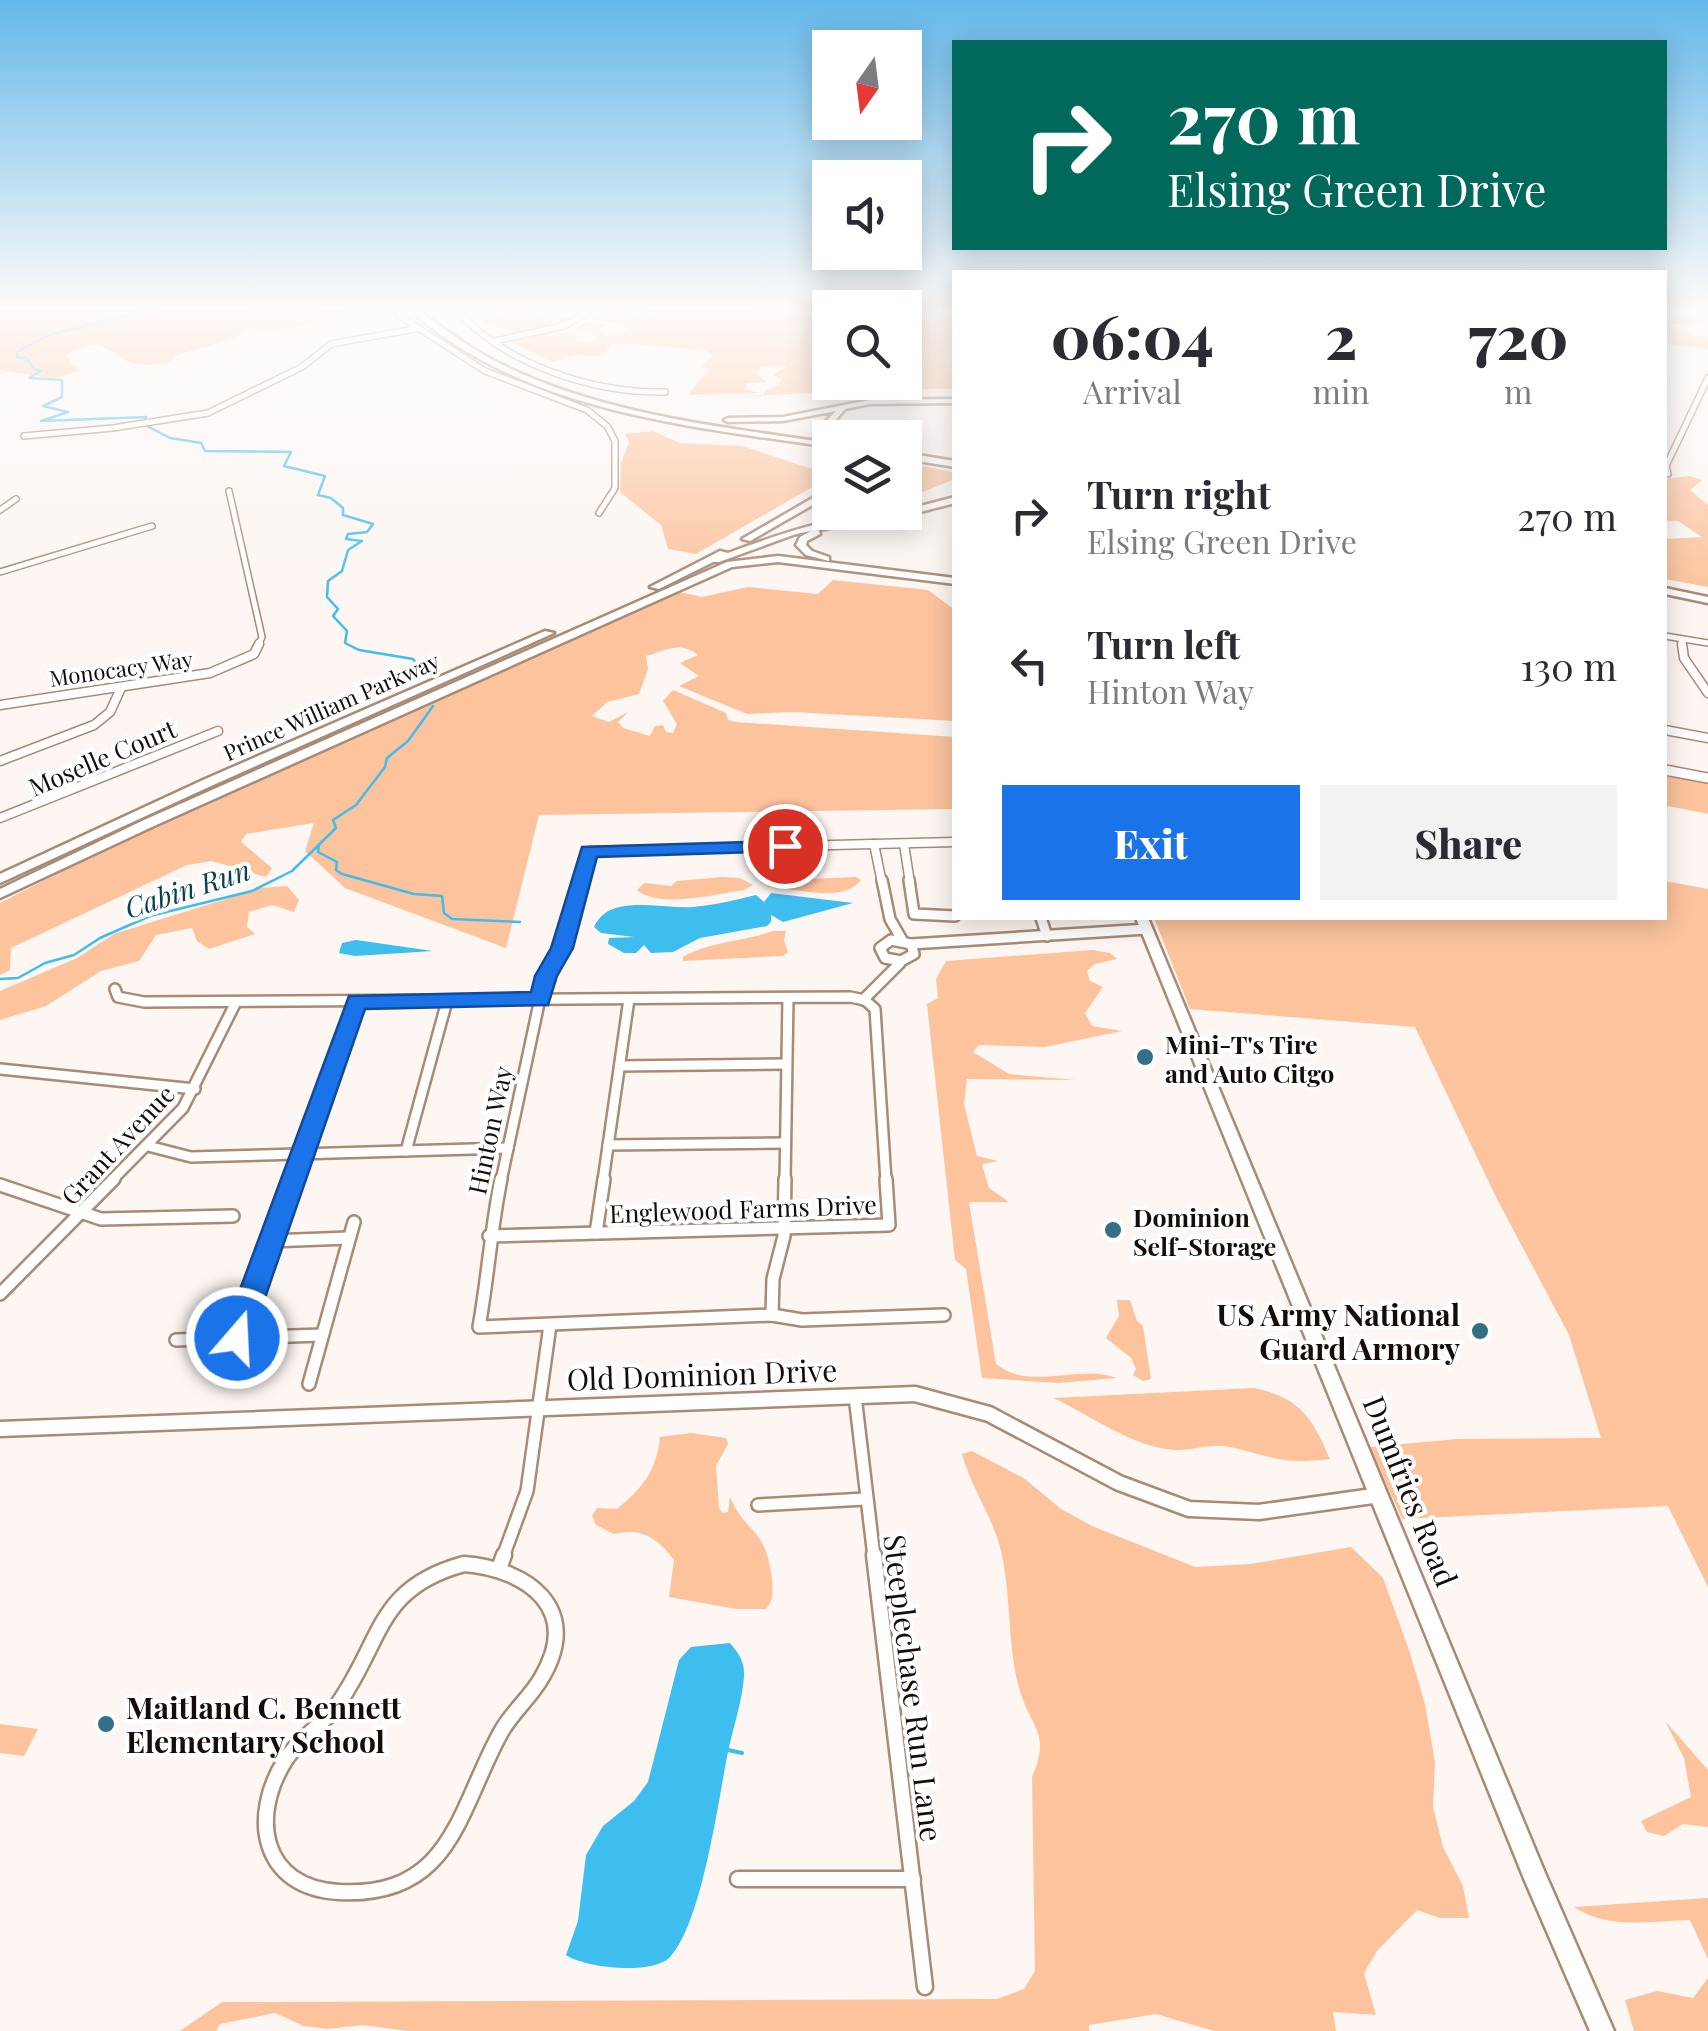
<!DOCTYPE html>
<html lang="en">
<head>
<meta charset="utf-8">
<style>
  :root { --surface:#fff; --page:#f2f2f3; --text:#2b2b33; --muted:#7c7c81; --accent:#1a73e8 }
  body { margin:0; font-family:"Playfair Display",serif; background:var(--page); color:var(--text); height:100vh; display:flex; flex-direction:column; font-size:38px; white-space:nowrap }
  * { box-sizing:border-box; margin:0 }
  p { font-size:32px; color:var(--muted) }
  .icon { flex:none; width:55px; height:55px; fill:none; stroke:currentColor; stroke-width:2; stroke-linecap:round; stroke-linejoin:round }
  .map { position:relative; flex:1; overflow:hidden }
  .details { position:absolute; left:952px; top:270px; width:715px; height:650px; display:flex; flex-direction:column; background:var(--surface); border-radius:0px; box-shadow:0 5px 25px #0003 }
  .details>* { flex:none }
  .banner { position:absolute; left:952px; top:40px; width:715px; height:210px; border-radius:0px; box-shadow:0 5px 25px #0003; background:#00695c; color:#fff; overflow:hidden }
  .needle { width:65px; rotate:194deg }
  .buttons { position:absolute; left:812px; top:30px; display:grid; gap:20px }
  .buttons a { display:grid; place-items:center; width:110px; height:110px; border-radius:0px; background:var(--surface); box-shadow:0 5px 25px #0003; font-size:50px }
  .pin { position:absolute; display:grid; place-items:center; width:85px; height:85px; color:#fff; margin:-42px; border:5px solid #fff; border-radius:50%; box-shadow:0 2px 10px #0007 }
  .me { position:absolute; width:110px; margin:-55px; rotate:19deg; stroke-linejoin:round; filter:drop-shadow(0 0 8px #0008) }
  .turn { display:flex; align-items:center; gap:35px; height:210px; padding:0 50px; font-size:45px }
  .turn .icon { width:130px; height:130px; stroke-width:2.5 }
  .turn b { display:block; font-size:70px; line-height:85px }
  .eta { display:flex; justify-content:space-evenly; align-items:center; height:170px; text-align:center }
  .eta b { font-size:60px; font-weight:800; line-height:70px }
  .cta { display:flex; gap:20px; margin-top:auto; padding:20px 50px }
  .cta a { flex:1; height:115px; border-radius:0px; background:var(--accent); color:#fff; font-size:40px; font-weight:800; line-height:115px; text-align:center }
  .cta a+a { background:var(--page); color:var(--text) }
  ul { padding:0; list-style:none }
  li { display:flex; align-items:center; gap:30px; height:150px; padding:0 50px }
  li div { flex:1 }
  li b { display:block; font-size:38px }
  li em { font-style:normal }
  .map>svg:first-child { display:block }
  .green { fill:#fcc39d }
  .water { fill:#3ebdef }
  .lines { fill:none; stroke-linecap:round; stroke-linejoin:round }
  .stream-far1 { stroke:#3ebdef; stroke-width:2.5 }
  .stream { stroke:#3ebdef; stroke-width:4 }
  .minor-far4-casing { stroke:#a98a75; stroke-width:8 }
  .minor-far3-casing { stroke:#a98a75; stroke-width:11 }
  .minor-far2-casing { stroke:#a98a75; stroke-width:14 }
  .minor-far1-casing { stroke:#a98a75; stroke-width:16 }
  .minor-casing { stroke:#a98a75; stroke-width:19 }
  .tertiary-far1-casing { stroke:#a98a75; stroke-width:12 }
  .tertiary-casing { stroke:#a98a75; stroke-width:19 }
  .primary-casing { stroke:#a98a75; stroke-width:5 }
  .trunk-casing { stroke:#a98a75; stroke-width:5 }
  .minor-far4 { stroke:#fff; stroke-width:5 }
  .minor-far3 { stroke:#fff; stroke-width:8 }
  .minor-far2 { stroke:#fff; stroke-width:9 }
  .minor-far1 { stroke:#fff; stroke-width:11 }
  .minor { stroke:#fff; stroke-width:14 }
  .tertiary-far1 { stroke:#fff; stroke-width:9 }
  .tertiary { stroke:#fff; stroke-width:14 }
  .primary { fill:#fff; fill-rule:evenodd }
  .trunk { fill:#fff; fill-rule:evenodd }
  .route { fill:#1a73e8; stroke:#114b97; stroke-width:2.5 }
  .poi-dot { fill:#346e87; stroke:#fff; stroke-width:4 }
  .labels { text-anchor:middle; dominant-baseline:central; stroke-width:8; stroke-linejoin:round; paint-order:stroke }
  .far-street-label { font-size:22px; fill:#180d06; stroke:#fff }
  .street-label { font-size:25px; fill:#180d06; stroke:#fff }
  .poi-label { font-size:25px; font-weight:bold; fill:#180d06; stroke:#fff; text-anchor:start }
  .water-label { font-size:28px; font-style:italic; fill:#084054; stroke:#fff }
  .near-poi-label { font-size:30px; font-weight:bold; fill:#180d06; stroke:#fff; text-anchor:end }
  .near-street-label { font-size:30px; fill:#180d06; stroke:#fff }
</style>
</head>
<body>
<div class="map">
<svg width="1708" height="2031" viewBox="0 0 1708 2031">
  <rect width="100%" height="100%" fill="#fdf6f2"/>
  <g class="green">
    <path d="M0 309H344L348 314C325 318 272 337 252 327L232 339 177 355 169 363C156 364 138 367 127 361 98 345 103 338 66 354L70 362 80 370 55 379 0 370Z"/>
    <polygon points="487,309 513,312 537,309 539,313 533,317 578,318 511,336 514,331 497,328 498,324 484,325 482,313 489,319 506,316"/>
    <polygon points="605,309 830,309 830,382 905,382 905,319 932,321 955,316 952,327 955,389 876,389 692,400 764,395 765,391 780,384 781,379 773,375 787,366 764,366 756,373 766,382 745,383 748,390 760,393 688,395 709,369 701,367 712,356 706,350 613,343 601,356 574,355 552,362 511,342 536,334 579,332 574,336 577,341 591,342 598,335 574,328 586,322 607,325 598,331 607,336 628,330 620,324 591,320 603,312 642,313 636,318 648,319 658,313"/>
    <polygon points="1665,309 1708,324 1670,325 1694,336 1708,337 1708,349 1665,344"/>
    <polygon points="653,431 680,443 742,446 818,471 828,478 696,554 668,549 661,525 620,492 621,463 629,442 625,434"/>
    <polygon points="922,466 952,472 955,479 905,499 905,469"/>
    <polygon points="1689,476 1702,480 1690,490 1708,505 1708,587 1665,579 1665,539 1702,537 1678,521 1665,521 1665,479"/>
    <path d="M833 580 928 590 955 610V721L793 712 747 714 679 686 699 676 680 663 698 655C680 640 664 651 646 656L648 669 639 694 607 702 592 716 609 722 628 712 618 722 623 728 650 736 655 726 663 725 666 732 673 733 677 724 663 701 673 690 726 713 728 720 736 722 955 737V809L539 815 506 948 345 888 305 851 314 823 246 834 241 842 272 868 266 877 212 861 187 865 11 948 10 970 0 975V903L119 842 679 592 702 597 748 587 818 594Z"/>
    <polygon points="1665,775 1708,783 1708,814 1668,806 1665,814"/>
    <path d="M722 877 740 878 753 885 744 890C717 894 658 909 637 890L644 883 671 886 677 881Z"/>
    <path d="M856 877 861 880C843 904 796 888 769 887L763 881Z"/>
    <polygon points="1665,881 1708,889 1708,1587 1668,1506 1402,1519 1370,1447 1457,1439 1601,1438 1569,1335 1495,1195 1415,1027 1190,1009 1154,918 1665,918"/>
    <polygon points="287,886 299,900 294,912 272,905 249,912 247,927 255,934 209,949 197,941 192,928 156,935 139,961 101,971 46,1006 0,1020 0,991 77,958 114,934 261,888"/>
    <path d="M773 931H786L784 940 788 952 783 956 683 961V957C710 941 743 942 773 931Z"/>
    <path d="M1093 950 1110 953 1117 959 1095 964 1087 971 1090 981 1103 987 1085 1013 1092 1026 1122 1031 1045 1047 979 1045 973 1052 1009 1074 1076 1080 967 1079 964 1104 977 1156 998 1161 982 1164 989 1188 1009 1202H969L996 1364C1031 1392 1079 1363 1117 1378L1059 1383 982 1378 966 1269 955 1260 927 1004 938 998 936 979 946 961Z"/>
    <polygon points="1117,1300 1130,1300 1137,1321 1143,1326 1151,1379 1143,1381 1133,1375 1136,1369 1131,1358 1106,1338 1119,1316"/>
    <path d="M1254 1388C1301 1398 1312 1418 1330 1459 1282 1465 1274 1457 1230 1447 1210 1443 1194 1451 1176 1450 1133 1448 1091 1415 1053 1398Z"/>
    <path d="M691 1433 726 1438 728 1444 716 1466 719 1508 723 1513 728 1512 730 1497C746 1535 766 1526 772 1579 773 1591 774 1599 766 1609H736L669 1597 674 1560C658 1538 641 1527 614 1534L596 1525 592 1516 597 1508 617 1509C642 1489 657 1470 660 1437Z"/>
    <path d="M972 1451 1025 1479 1061 1509 1092 1526 1195 1567 1251 1564 1351 1547 1383 1578 1409 1650 1425 1704 1435 1762 1433 1807 1443 1847 1463 1886 1469 1918H1440L1417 1910 1377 1951 1364 1973 1376 2015 1333 2012 1336 2031H1214L1156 2014 1089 2025V2031H407L363 2025 328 2029 304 2026 275 2013 220 2024 216 2031H180L222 2002 997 1999 1024 1989 1035 1971 1032 1777C1051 1733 1032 1730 1020 1691 1008 1651 1011 1603 1003 1561 997 1522 971 1489 962 1454Z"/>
    <polygon points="1665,1721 1708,1770 1708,1827 1683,1824 1664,1836 1647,1832 1641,1821 1691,1797 1684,1758"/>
    <polygon points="0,1724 38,1729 24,1756 0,1753"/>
    <path d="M1708 1898V1959L1690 1920C1650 1921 1609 1930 1574 1907Z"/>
    <polygon points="1708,1978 1708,2031 1634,2031 1625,2000 1657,1991 1693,1998"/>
  </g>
  <g class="water">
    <path d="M771 893 853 903 783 922 771 915V922L767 926 700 938 673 952 651 953 644 945 636 953H624L608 944 609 938 634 937 601 933 594 927C609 893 658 909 693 907 714 905 736 900 756 895L764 902Z"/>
    <polygon points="356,940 433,951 355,956 339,953 342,943"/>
    <path d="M730 1643C739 1654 745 1662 744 1677 742 1702 733 1728 728 1752 718 1801 702 1925 669 1958 651 1975 585 1968 566 1955L578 1921 586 1855 603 1826 634 1801 648 1782 679 1660 691 1647Z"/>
  </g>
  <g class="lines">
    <g class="stream-far1">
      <polyline points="526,314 530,309"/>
      <polyline points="144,420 146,417 41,421 68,412 43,406 62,397 62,380 29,378 41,371 34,369 26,358 17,357 17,352 49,335 154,309"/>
      <polyline points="147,426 170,438 201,443 205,451 291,452 284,466 325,476 318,495 331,498 343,508 343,515 373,524 367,532 348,534 346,539 362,541 348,550 342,571 328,581 327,597 338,609 333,616 347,631 345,643 359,650 413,659 426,676"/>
      <polyline points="319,844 318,852 337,862 336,870 342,874 414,894 442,896 444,913 452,919 520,922"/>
      <polyline points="0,979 18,978 45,963 74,955 100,938 150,916 252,891 292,871 336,828 333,820 356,805 385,767 387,758 408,741 433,706"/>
    </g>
    <polyline class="stream" points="728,1750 742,1753"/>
    <defs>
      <g id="minor-far4">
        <polyline points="423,309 398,315 485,371 587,410 607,426 615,441 615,488 599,513"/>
        <path d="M456 309C505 365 592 393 665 392"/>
        <polyline points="1700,309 1708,312"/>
        <polyline points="495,341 563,326 595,309"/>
        <polyline points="24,436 113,428 208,413 302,367 331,344 420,328"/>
        <polyline points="1668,474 1666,466 1708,378"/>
        <polyline points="229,491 262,637 258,646"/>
        <polyline points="0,510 16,499"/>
        <polyline points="0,572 152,526"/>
        <polyline points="1665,636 1708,643"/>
        <polyline points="1682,639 1683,646"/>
      </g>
      <g id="minor-far3">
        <polyline points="1682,644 1684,658 1708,693"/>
        <polyline points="0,705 210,673 254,654 259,644"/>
        <polyline points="1665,730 1708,738"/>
        <polyline points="0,761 94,725 110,712 121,688"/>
        <polyline points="0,818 218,731"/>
        <polyline points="874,844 882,883"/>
        <polyline points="904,844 910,883"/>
        <polyline points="580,883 589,851 955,842"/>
      </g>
      <g id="minor-far2">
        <polyline points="882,880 890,919 902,940"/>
        <polyline points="909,880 914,914 955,916"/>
        <polyline points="1041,918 1047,936"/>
        <polygon points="891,940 911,944 914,954 901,961 885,958 880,948"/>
        <polyline points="911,944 1147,929"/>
        <polyline points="115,989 118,997 144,1002 850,997 865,1000 875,1009 886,1181"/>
        <polyline points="863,1000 900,963"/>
        <polyline points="620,1066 786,1064"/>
        <polyline points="0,1069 195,1089"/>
        <polyline points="608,1145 785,1143"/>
        <polyline points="148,1146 191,1157 508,1148"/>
        <polyline points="406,1151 447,1001"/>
        <polyline points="111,1181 183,1108 236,1002"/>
        <polyline points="293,1181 357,1001"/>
        <polyline points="501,1181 541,994 562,948 581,880"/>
        <polyline points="603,1181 629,999"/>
        <polyline points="785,1181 788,998"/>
      </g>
      <g id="minor-far1">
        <path d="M501 1179C491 1228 488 1277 479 1327L772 1315 802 1320 944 1315"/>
        <polyline points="0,1185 101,1219 233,1216"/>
        <polyline points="596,1233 604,1179"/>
        <polyline points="489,1236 889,1225 886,1179"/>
        <polyline points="270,1241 349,1238"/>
        <polyline points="0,1294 114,1179"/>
        <polyline points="772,1315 773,1279 784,1236 785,1179"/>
        <polyline points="237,1338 294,1179"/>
        <polyline points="176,1340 322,1335"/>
        <polyline points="309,1384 354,1222"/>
        <polyline points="855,1396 874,1557"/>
        <polyline points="758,1505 865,1499"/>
        <polyline points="503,1557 527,1491 550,1325"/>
      </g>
      <g id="minor">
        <polyline points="874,1555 925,1987"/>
        <path d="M464 1564C528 1569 582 1609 542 1677 531 1697 512 1712 501 1732 458 1810 452 1898 339 1892 261 1888 249 1816 286 1759 300 1738 324 1724 338 1704 383 1640 376 1588 464 1564Z"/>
        <polyline points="500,1566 504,1555"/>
        <polyline points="738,1879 913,1879"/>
      </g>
      <polyline id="tertiary-far1" points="1665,770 1708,778"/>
      <polyline id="tertiary" points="0,1429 915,1394 989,1414 1119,1483 1189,1509 1259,1512 1380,1495"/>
      <polygon id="primary" points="1136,918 1148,918 1545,1873 1614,2031 1590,2031 1525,1881"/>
      <g id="trunk">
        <path d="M409 309H416C441 326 466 346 493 360 597 414 716 426 830 443V447C686 426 521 411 409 309Z"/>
        <polygon points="955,399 955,403 870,404 845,409 833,423 852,438 842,438 824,423 836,411 783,421 728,422 724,420 728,418 783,417 870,400"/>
        <polygon points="905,453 955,461 955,467 905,459"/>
        <polygon points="830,488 830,495 750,541 742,539"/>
        <path d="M955 497V503L889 520 885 517 819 530 820 534 807 541 806 545 812 551 829 557V561L806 555 796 545 800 537 811 531 796 534 719 562H713L659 589 650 587 720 551 728 553C785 532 844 512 905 512V510Z"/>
        <polygon points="778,556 955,578 955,584 778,562 732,567 154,826 0,898 0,889 144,820 727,562"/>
        <polygon points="1665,588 1708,597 1708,603 1665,594"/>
        <polygon points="545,631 554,633 211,786 0,883 0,874 203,780"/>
      </g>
    </defs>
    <use href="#minor-far4" class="minor-far4-casing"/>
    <use href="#minor-far3" class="minor-far3-casing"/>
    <use href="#minor-far2" class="minor-far2-casing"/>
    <use href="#minor-far1" class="minor-far1-casing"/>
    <use href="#minor" class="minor-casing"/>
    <use href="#tertiary-far1" class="tertiary-far1-casing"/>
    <use href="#tertiary" class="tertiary-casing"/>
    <use href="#primary" class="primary-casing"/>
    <use href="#trunk" class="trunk-casing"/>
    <use href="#minor-far4" class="minor-far4"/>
    <use href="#minor-far3" class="minor-far3"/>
    <use href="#minor-far2" class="minor-far2"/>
    <use href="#minor-far1" class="minor-far1"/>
    <use href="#minor" class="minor"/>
    <use href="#tertiary-far1" class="tertiary-far1"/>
    <use href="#tertiary" class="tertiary"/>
    <use href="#primary" class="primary"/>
    <use href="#trunk" class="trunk"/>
  </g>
  <linearGradient id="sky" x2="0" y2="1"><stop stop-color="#64b8eb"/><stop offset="0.52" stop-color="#fefbf9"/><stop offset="1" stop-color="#fefbf9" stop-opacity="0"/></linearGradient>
  <rect width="1708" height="593" fill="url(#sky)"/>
  <polygon class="route" points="785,841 795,846 792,851 597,857 573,948 557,976 548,1005 365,1009 251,1338 247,1347 237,1350 227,1347 222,1338 349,996 531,992 535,976 551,948 582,847"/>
  <g class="poi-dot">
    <circle cx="1145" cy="1057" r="10"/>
    <circle cx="1113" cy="1230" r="10"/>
    <circle cx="1480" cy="1331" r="10"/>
    <circle cx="106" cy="1724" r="10"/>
  </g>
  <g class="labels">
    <g class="far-street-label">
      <text transform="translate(121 668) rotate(-8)">Monocacy Way</text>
      <text transform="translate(331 706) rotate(-24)">Prince William Parkway</text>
    </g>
    <g class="street-label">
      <text transform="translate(102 757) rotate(-23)">Moselle Court</text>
      <text transform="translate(489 1130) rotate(-78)">Hinton Way</text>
      <text transform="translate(117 1144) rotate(-47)">Grant Avenue</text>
      <text transform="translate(743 1208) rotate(-2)">Englewood Farms Drive</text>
    </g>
    <g class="poi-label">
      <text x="1165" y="1043">Mini-T's Tire<tspan x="1165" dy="29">and Auto Citgo</tspan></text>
      <text x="1133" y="1216">Dominion<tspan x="1133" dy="29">Self-Storage</tspan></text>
    </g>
    <g class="water-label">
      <text transform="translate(187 888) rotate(-18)">Cabin Run</text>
    </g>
    <g class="near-poi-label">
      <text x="1460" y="1314">US Army National<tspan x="1460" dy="34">Guard Armory</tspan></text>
      <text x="126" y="1707" text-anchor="start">Maitland C. Bennett<tspan x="126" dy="34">Elementary School</tspan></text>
    </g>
    <g class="near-street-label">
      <text transform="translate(702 1374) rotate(-2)">Old Dominion Drive</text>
      <text transform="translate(1411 1491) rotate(68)">Dumfries Road</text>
      <text transform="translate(914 1688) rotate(83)">Steeplechase Run Lane</text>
    </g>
  </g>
</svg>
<div class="buttons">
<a><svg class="needle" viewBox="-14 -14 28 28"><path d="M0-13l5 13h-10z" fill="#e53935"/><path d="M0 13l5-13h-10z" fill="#7c7c81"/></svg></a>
<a><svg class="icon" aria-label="sound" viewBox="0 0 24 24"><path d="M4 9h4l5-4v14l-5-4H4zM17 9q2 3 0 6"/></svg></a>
<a><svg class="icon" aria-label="search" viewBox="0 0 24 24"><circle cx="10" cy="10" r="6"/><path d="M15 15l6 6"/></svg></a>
<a><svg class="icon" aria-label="layers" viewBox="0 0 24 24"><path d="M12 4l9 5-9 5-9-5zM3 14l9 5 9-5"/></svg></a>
</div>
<div class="pin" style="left:785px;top:846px;background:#d93025"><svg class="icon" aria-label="arrive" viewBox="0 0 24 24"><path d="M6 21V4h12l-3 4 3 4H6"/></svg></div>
<svg class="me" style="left:237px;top:1338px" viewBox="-20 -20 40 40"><circle r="17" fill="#1a73e8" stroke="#fff" stroke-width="3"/><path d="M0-11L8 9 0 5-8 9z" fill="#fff"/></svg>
<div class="banner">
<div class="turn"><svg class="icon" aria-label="right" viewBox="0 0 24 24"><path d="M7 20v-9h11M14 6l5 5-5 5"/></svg><div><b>270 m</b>Elsing Green Drive</div></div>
</div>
<section class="details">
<div class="eta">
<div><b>06:04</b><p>Arrival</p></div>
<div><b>2</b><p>min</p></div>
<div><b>720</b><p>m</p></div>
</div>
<ul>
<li><svg class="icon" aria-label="right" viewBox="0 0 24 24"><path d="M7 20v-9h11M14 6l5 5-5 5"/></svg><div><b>Turn right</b><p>Elsing Green Drive</p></div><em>270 m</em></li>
<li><svg class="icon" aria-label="left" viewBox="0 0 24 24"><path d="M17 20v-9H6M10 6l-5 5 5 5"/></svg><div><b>Turn left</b><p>Hinton Way</p></div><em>130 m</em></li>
</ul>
<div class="cta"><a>Exit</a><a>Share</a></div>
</section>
</div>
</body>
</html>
